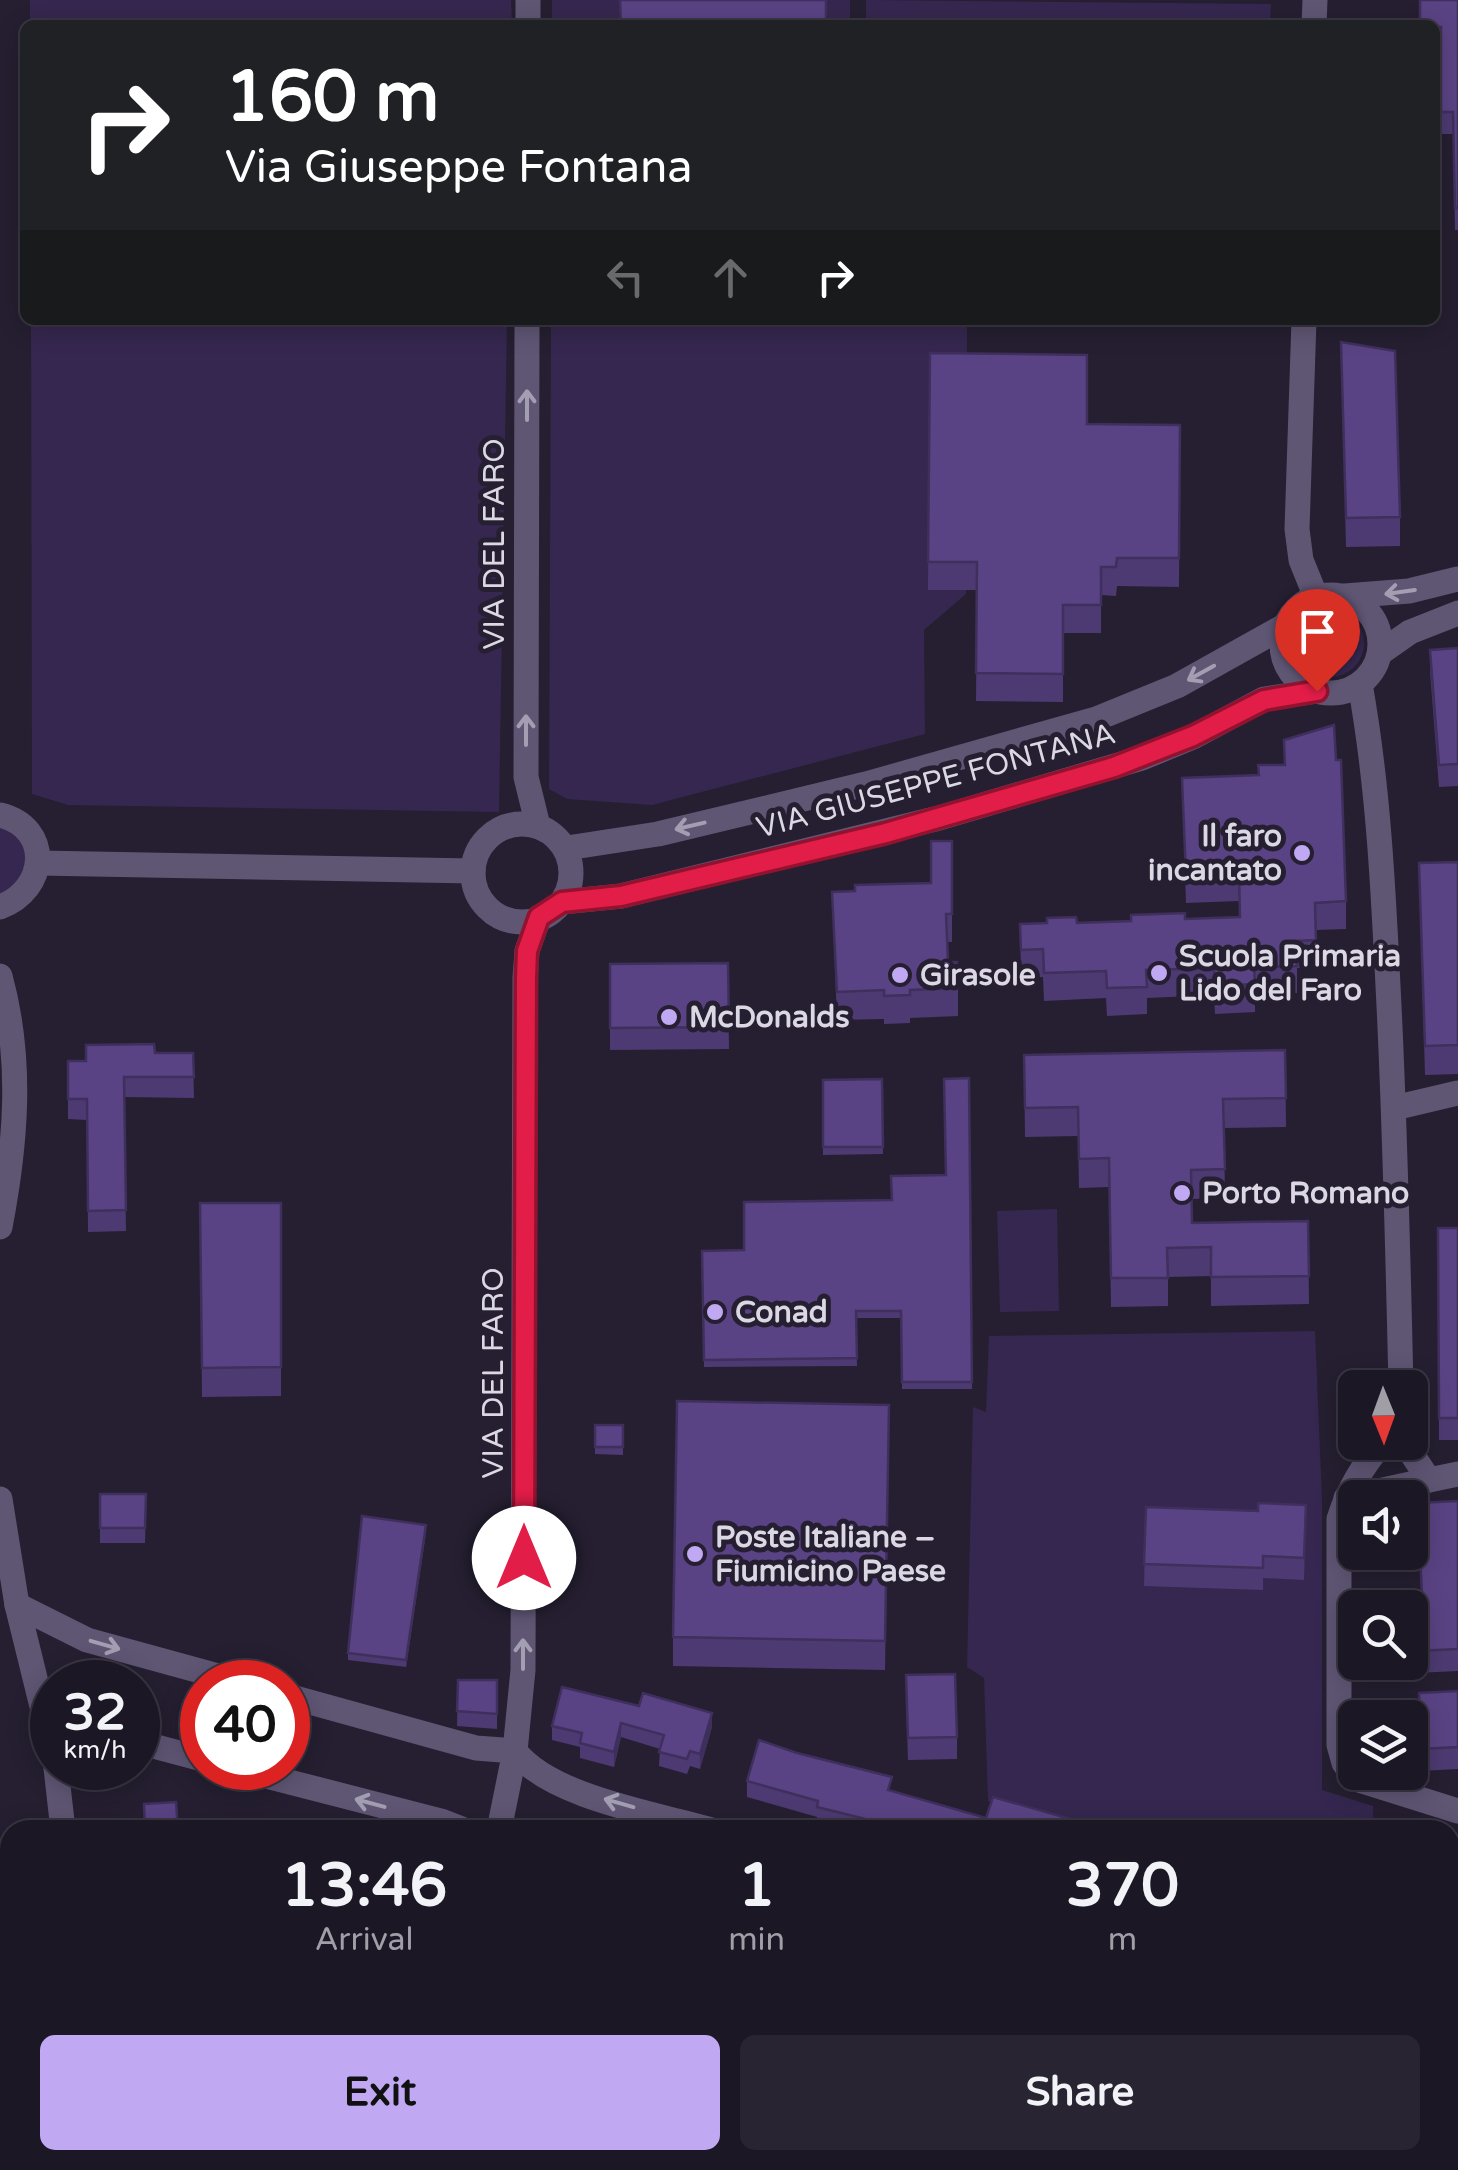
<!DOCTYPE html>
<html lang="en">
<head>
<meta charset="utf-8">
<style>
  :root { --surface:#1c1725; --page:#292432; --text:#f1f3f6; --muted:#a09fa7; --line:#3a3642; --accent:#c0a8f3 }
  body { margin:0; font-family:"Varela Round",sans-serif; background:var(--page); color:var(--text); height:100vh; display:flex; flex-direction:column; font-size:38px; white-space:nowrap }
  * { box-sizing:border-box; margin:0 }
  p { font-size:32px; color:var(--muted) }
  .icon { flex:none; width:55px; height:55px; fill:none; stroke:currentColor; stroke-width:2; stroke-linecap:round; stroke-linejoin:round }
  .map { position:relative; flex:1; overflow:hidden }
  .sheet { position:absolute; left:0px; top:1820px; width:1460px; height:350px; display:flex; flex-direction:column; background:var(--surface); border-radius:30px 30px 0 0; box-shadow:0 5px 25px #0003,0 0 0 2px var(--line) }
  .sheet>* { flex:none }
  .banner { position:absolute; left:20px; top:20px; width:1420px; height:305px; border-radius:15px; box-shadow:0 5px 25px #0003,0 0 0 2px var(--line); background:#202124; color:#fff; overflow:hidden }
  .needle { width:65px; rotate:179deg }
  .buttons { position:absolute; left:1338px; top:1370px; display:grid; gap:20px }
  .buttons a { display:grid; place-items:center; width:90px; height:90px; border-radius:15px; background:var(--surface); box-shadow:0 5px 25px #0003,0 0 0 2px var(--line); font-size:50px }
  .speed { position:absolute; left:30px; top:1660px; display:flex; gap:20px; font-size:50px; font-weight:700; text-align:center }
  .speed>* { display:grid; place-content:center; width:130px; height:130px; border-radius:50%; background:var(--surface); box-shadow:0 5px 25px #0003,0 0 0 2px var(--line); line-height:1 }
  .speed small { font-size:25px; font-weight:400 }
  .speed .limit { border:15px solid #d22; background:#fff; color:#111 }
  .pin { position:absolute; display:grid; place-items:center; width:85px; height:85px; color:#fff; margin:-102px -42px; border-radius:50% 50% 50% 0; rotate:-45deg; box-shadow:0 0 10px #0007 }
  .pin .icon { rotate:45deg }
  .me { position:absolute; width:110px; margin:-55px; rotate:0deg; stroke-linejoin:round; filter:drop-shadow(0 0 8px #0008) }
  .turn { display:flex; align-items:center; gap:35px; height:210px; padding:0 40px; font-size:45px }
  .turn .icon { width:130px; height:130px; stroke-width:2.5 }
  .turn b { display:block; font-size:70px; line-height:85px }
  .lanes { display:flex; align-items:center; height:95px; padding:0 40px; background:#0003; justify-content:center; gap:50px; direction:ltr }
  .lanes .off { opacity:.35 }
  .eta { display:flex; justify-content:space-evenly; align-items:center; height:170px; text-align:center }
  .eta b { font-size:60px; font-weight:700; line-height:70px }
  .button { display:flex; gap:20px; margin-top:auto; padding:20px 40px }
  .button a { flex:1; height:115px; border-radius:15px; background:var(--accent); color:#111; font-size:40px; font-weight:700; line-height:115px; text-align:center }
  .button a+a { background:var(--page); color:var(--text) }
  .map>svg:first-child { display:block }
  .green { fill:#35274f }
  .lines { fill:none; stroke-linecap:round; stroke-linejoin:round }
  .minor { stroke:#5f5674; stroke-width:25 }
  .wall { fill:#4d3a72 }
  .shaded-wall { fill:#3f2f5c }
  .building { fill:#5a4384; stroke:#3f2f5c; stroke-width:2.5 }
  .oneway { stroke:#a39eb2 }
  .route-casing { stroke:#92132f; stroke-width:25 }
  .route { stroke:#e11d48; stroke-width:18 }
  .poi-dot { fill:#c0a8f3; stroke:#251f31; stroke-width:4 }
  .labels { text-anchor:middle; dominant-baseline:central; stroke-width:10; stroke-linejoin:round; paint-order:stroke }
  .street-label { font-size:30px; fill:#dbd8e4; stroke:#251f31 }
  .poi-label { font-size:30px; font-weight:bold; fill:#dbd8e4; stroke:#251f31; text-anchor:start }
</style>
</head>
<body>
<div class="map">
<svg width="1458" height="2170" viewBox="0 0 1458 2170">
  <rect width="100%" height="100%" fill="#251f31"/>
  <g class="green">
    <polygon points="30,0 511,0 512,25 30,25"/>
    <rect x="552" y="0" width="298" height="25"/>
    <polygon points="866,0 1271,4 1270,25 866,25"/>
    <polygon points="31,320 507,320 499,812 68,805 32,794"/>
    <polygon points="551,320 967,320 966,594 924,630 925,734 652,805 567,799 549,789"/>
    <circle cx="1330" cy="643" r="34"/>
    <path d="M0 825C37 841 31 877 0 894Z"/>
    <polygon points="1057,1209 1059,1311 1000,1312 997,1211"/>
    <polygon points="1315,1331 1322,1499 1322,1790 1373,1806 1373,1830 1084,1830 988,1801 984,1678 967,1667 973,1407 986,1412 989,1336"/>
  </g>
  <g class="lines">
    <g class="minor">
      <polyline points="528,25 528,0"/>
      <polyline points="1314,25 1315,0"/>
      <polyline points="527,320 526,777 538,826"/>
      <polyline points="1304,320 1297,529 1301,560 1316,597"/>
      <circle cx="1331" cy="644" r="49"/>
      <polyline points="1345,596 1409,591 1458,579"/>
      <polyline points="1380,653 1410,632 1458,613"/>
      <path d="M1360 684C1378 784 1383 884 1388 986 1395 1119 1398 1253 1401 1388"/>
      <path d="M0 815C53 828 47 890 0 907"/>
      <circle cx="522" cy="873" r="49"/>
      <polyline points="567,848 658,834 866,784 1096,719 1177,686 1286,625"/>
      <polyline points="38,863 473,871"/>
      <polyline points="562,902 621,896 939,818 1142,758 1193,737 1264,699 1317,691"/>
      <path d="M0 976C23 1060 16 1143 0 1227"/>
      <polyline points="1394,1108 1458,1093"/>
      <path d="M1383 1442C1363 1465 1348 1490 1339 1519V1745L1344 1763 1356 1779 1458 1811"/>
      <polyline points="1404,1442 1429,1480 1458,1474"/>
      <polyline points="1346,1498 1429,1480"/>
      <polyline points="0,1499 17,1605 52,1747"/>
      <polyline points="17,1605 87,1640 240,1682"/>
      <polyline points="288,1696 476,1748 515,1751"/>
      <polyline points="138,1742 202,1759"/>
      <path d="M515 1751C550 1797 656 1814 712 1830"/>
      <polyline points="56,1768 63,1830"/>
      <polyline points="235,1768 441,1821 464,1830"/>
      <polyline points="499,1830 515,1751 523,1670 525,978 527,951 539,917"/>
      <polyline points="1450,2043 1458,2045"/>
      <polyline points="1450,2106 1458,2108"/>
      <polyline points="88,2160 89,2170"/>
      <polyline points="476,2160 477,2170"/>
    </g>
  </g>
  <g class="wall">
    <polygon points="1458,0 1458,230 1455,230 1453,134 1441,134 1441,49 1435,49 1435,25"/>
    <polygon points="1341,342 1400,517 1400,546 1346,547"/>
    <polygon points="930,353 1087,424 1180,425 1179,587 1117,586 1116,596 1101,595 1101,633 1063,633 1063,702 976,701 977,590 928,590"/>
    <polygon points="1458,648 1458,786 1439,787 1430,672 1430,650"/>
    <polygon points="1336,760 1346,901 1346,929 1316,930 1316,968 1297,968 1297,993 1255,995 1255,1012 1215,1014 1214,995 1147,998 1147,1014 1107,1016 1106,998 1044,1001 1043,977 1021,978 1020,924 1239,917 1239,901 1186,903 1182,778 1258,775 1284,765"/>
    <polygon points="952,841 952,942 947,942 948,962 958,988 958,1016 910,1018 910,1023 884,1024 884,1019 837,1020 832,892 855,891 931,883"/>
    <polygon points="1458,862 1458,1074 1425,1075 1419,863"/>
    <polygon points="728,963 729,1049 610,1050 610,964"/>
    <polygon points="1285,1050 1286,1127 1224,1128 1225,1198 1192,1199 1192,1223 1308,1221 1309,1304 1211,1306 1211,1276 1168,1277 1168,1306 1111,1307 1109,1187 1079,1188 1078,1136 1025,1137 1024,1055"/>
    <polygon points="155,1053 193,1053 194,1098 124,1097 126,1231 88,1232 87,1120 68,1119 68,1061 86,1061"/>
    <polygon points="969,1078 972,1389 902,1389 901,1318 856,1318 857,1366 704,1367 702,1251 744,1250 891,1200 945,1175"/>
    <polygon points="882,1079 883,1154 823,1155 823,1080"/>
    <polygon points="200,1203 281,1203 281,1396 202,1397"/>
    <polygon points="1438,1228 1458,1228 1458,1440 1439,1440"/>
    <polygon points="889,1405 885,1670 673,1666 673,1637"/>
    <polygon points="595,1425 623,1425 623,1455 595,1454"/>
    <polygon points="100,1494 146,1494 145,1543 100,1543"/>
    <polygon points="1458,1501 1458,1671 1416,1673 1413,1593 1421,1593 1417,1503"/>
    <polygon points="1306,1505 1304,1580 1263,1578 1263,1590 1144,1586 1146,1507 1258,1511"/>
    <polygon points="426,1532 406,1667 348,1660 348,1653"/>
    <polygon points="458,1680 497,1680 497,1729 457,1726"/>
    <polygon points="562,1687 712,1727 700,1769 690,1766 687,1774 659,1766 660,1749 621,1737 614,1767 580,1758 580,1747 552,1740 552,1726"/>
    <polygon points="1458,1691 1458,1769 1421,1771 1419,1693"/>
    <polygon points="906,1697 957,1737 957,1759 908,1760"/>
    <polygon points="747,1781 892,1791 986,1818 1109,1830 846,1830 817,1823 817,1817 747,1797"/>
    <polygon points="1458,1837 1458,1897 1450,1895 1450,1865"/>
    <polygon points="678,2160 714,2160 714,2165 679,2168"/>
  </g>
  <g class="shaded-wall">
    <polygon points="426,1525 426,1532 406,1667 406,1660"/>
    <polygon points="712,1713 712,1727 700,1769 700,1754"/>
    <polygon points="621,1723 621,1737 614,1767 614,1752"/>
  </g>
  <g class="building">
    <polygon points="620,0 826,0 826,25 621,25"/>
    <polygon points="1420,0 1458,0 1458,208 1455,208 1453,112 1441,112 1441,27 1435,27 1435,25 1420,25"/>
    <polygon points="1341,342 1395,351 1400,517 1346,518"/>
    <polygon points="930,353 1087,355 1087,424 1180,425 1179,558 1117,558 1116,567 1101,567 1101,605 1063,605 1063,674 976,673 977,562 928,562"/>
    <polygon points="1458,648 1458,764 1439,765 1430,650"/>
    <polygon points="1334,725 1336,760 1341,760 1346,901 1315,903 1316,940 1296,941 1297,966 1254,967 1255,984 1215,986 1214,968 1146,970 1147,987 1107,988 1106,971 1044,973 1043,949 1021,950 1020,924 1047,923 1047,918 1076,917 1077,923 1131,921 1131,915 1185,913 1185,919 1240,917 1239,874 1186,876 1182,778 1259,775 1258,765 1285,765 1284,740"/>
    <polygon points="931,841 952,841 952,914 946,914 948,962 957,962 958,988 910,990 910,995 884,996 884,990 837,992 832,892 855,891 855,885 931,883"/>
    <polygon points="1458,862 1458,1045 1425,1046 1419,863"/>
    <polygon points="728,963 729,1027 610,1028 610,964"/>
    <polygon points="154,1044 155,1053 193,1053 194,1077 124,1077 126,1210 88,1211 87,1099 68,1099 68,1061 86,1061 86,1045"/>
    <polygon points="1285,1050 1286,1098 1223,1099 1225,1169 1191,1170 1192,1223 1308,1221 1309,1276 1211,1277 1211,1247 1167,1248 1168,1278 1111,1278 1109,1158 1079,1159 1078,1107 1025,1108 1024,1055"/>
    <polygon points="969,1078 972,1382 902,1382 901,1311 856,1311 857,1358 704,1360 702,1251 744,1250 744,1202 892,1200 891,1176 946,1175 944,1079"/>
    <polygon points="882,1079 883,1147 823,1147 823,1080"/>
    <polygon points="200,1203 281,1203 281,1367 202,1368"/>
    <polygon points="1438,1228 1458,1228 1458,1418 1439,1418"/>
    <polygon points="677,1401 889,1405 885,1641 673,1637"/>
    <rect x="595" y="1425" width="28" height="22"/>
    <polygon points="100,1494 146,1494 145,1528 100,1528"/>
    <polygon points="1458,1501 1458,1649 1416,1651 1413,1593 1422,1593 1417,1503"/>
    <polygon points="1258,1503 1306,1505 1304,1558 1263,1556 1263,1568 1144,1564 1146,1507 1258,1511"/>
    <polygon points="362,1516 426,1525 406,1660 348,1653"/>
    <polygon points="955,1674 957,1737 908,1738 906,1675"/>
    <polygon points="458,1680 497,1680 497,1714 457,1711"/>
    <polygon points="562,1687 639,1706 643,1693 712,1713 700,1754 690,1751 687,1759 659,1752 664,1735 621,1723 614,1752 580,1743 582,1733 552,1726"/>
    <polygon points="1458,1691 1458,1747 1421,1749 1419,1693"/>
    <polygon points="759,1740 797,1753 892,1777 888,1790 986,1818 993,1797 1109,1830 888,1830 890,1825 817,1807 818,1801 747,1781"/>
    <polygon points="176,1802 178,1830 145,1830 144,1804"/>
    <polygon points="1458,1837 1458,1875 1450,1873 1450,1865"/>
    <polygon points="171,2160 211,2160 212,2170 171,2170"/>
    <polygon points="520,2160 566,2160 567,2170 521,2170"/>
    <polygon points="1157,2160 1203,2160 1204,2170 1157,2170"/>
    <polygon points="1319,2160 1448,2160 1449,2166 1458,2165 1458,2170 1320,2170"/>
  </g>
  <defs><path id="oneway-shaft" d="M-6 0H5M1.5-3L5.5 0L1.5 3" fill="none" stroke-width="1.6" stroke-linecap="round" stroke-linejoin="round" transform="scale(2.5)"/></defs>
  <g class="oneway">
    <use href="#oneway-shaft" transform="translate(527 405) rotate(-90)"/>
    <use href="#oneway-shaft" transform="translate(1400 592) rotate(172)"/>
    <use href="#oneway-shaft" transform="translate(1201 673) rotate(151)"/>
    <use href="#oneway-shaft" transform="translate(526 730) rotate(-90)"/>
    <use href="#oneway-shaft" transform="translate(690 826) rotate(167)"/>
    <use href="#oneway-shaft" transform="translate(105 1645) rotate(16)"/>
    <use href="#oneway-shaft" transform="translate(523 1654) rotate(-90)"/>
    <use href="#oneway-shaft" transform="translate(370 1803) rotate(-165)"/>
    <use href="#oneway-shaft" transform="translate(619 1803) rotate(-164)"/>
  </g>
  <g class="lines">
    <defs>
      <polyline id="route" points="524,1558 526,978 527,951 539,917 562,902 621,896 886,833 1114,767 1193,736 1264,700 1317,691"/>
    </defs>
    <use href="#route" class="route-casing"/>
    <use href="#route" class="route"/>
  </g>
  <g class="poi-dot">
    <circle cx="1302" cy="853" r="10"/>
    <circle cx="1159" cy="973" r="10"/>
    <circle cx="900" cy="975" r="10"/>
    <circle cx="669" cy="1017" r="10"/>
    <circle cx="1182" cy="1193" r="10"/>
    <circle cx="715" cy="1312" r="10"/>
    <circle cx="695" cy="1554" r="10"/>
  </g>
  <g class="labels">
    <g class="street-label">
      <text transform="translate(494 544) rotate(-90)">VIA DEL FARO</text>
      <text transform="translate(936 781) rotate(-15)">VIA GIUSEPPE FONTANA</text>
      <text transform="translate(493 1373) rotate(-90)">VIA DEL FARO</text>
    </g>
    <g class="poi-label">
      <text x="1282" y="836" text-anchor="end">Il faro<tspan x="1282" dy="34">incantato</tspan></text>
      <text x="1179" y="956">Scuola Primaria<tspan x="1179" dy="34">Lido del Faro</tspan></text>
      <text x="920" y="975">Girasole</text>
      <text x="689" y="1017">McDonalds</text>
      <text x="1202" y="1193">Porto Romano</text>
      <text x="735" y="1312">Conad</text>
      <text x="715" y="1537">Poste Italiane –<tspan x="715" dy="34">Fiumicino Paese</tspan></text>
    </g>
  </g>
</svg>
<div class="buttons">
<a><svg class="needle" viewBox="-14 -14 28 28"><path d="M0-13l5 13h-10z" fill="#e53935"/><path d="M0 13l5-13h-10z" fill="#a09fa7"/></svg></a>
<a><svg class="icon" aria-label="sound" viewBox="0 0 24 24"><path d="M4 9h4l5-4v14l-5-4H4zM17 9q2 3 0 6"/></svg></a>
<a><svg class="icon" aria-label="search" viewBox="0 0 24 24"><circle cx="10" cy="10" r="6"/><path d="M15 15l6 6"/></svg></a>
<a><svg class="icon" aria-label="layers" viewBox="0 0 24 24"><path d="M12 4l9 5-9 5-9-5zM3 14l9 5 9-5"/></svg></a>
</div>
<div class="speed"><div>32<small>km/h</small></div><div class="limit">40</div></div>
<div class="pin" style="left:1317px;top:691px;background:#d93025"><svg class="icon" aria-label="arrive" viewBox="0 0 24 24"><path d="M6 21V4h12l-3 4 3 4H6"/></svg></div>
<svg class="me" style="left:524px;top:1558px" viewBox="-20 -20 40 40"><circle r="19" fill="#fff"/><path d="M0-13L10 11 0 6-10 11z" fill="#e11d48"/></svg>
<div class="banner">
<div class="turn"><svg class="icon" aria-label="right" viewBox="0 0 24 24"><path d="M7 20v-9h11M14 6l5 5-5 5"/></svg><div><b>160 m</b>Via Giuseppe Fontana</div></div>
<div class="lanes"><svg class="icon off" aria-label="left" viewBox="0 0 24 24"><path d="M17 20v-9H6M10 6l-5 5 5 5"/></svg><svg class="icon off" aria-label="ahead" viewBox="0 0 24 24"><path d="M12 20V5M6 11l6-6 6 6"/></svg><svg class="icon" aria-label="right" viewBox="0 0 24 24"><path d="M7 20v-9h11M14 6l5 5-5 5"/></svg></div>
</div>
<section class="sheet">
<div class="eta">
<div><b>13:46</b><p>Arrival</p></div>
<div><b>1</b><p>min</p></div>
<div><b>370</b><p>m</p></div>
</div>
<div class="button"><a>Exit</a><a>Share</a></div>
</section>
</div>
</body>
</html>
